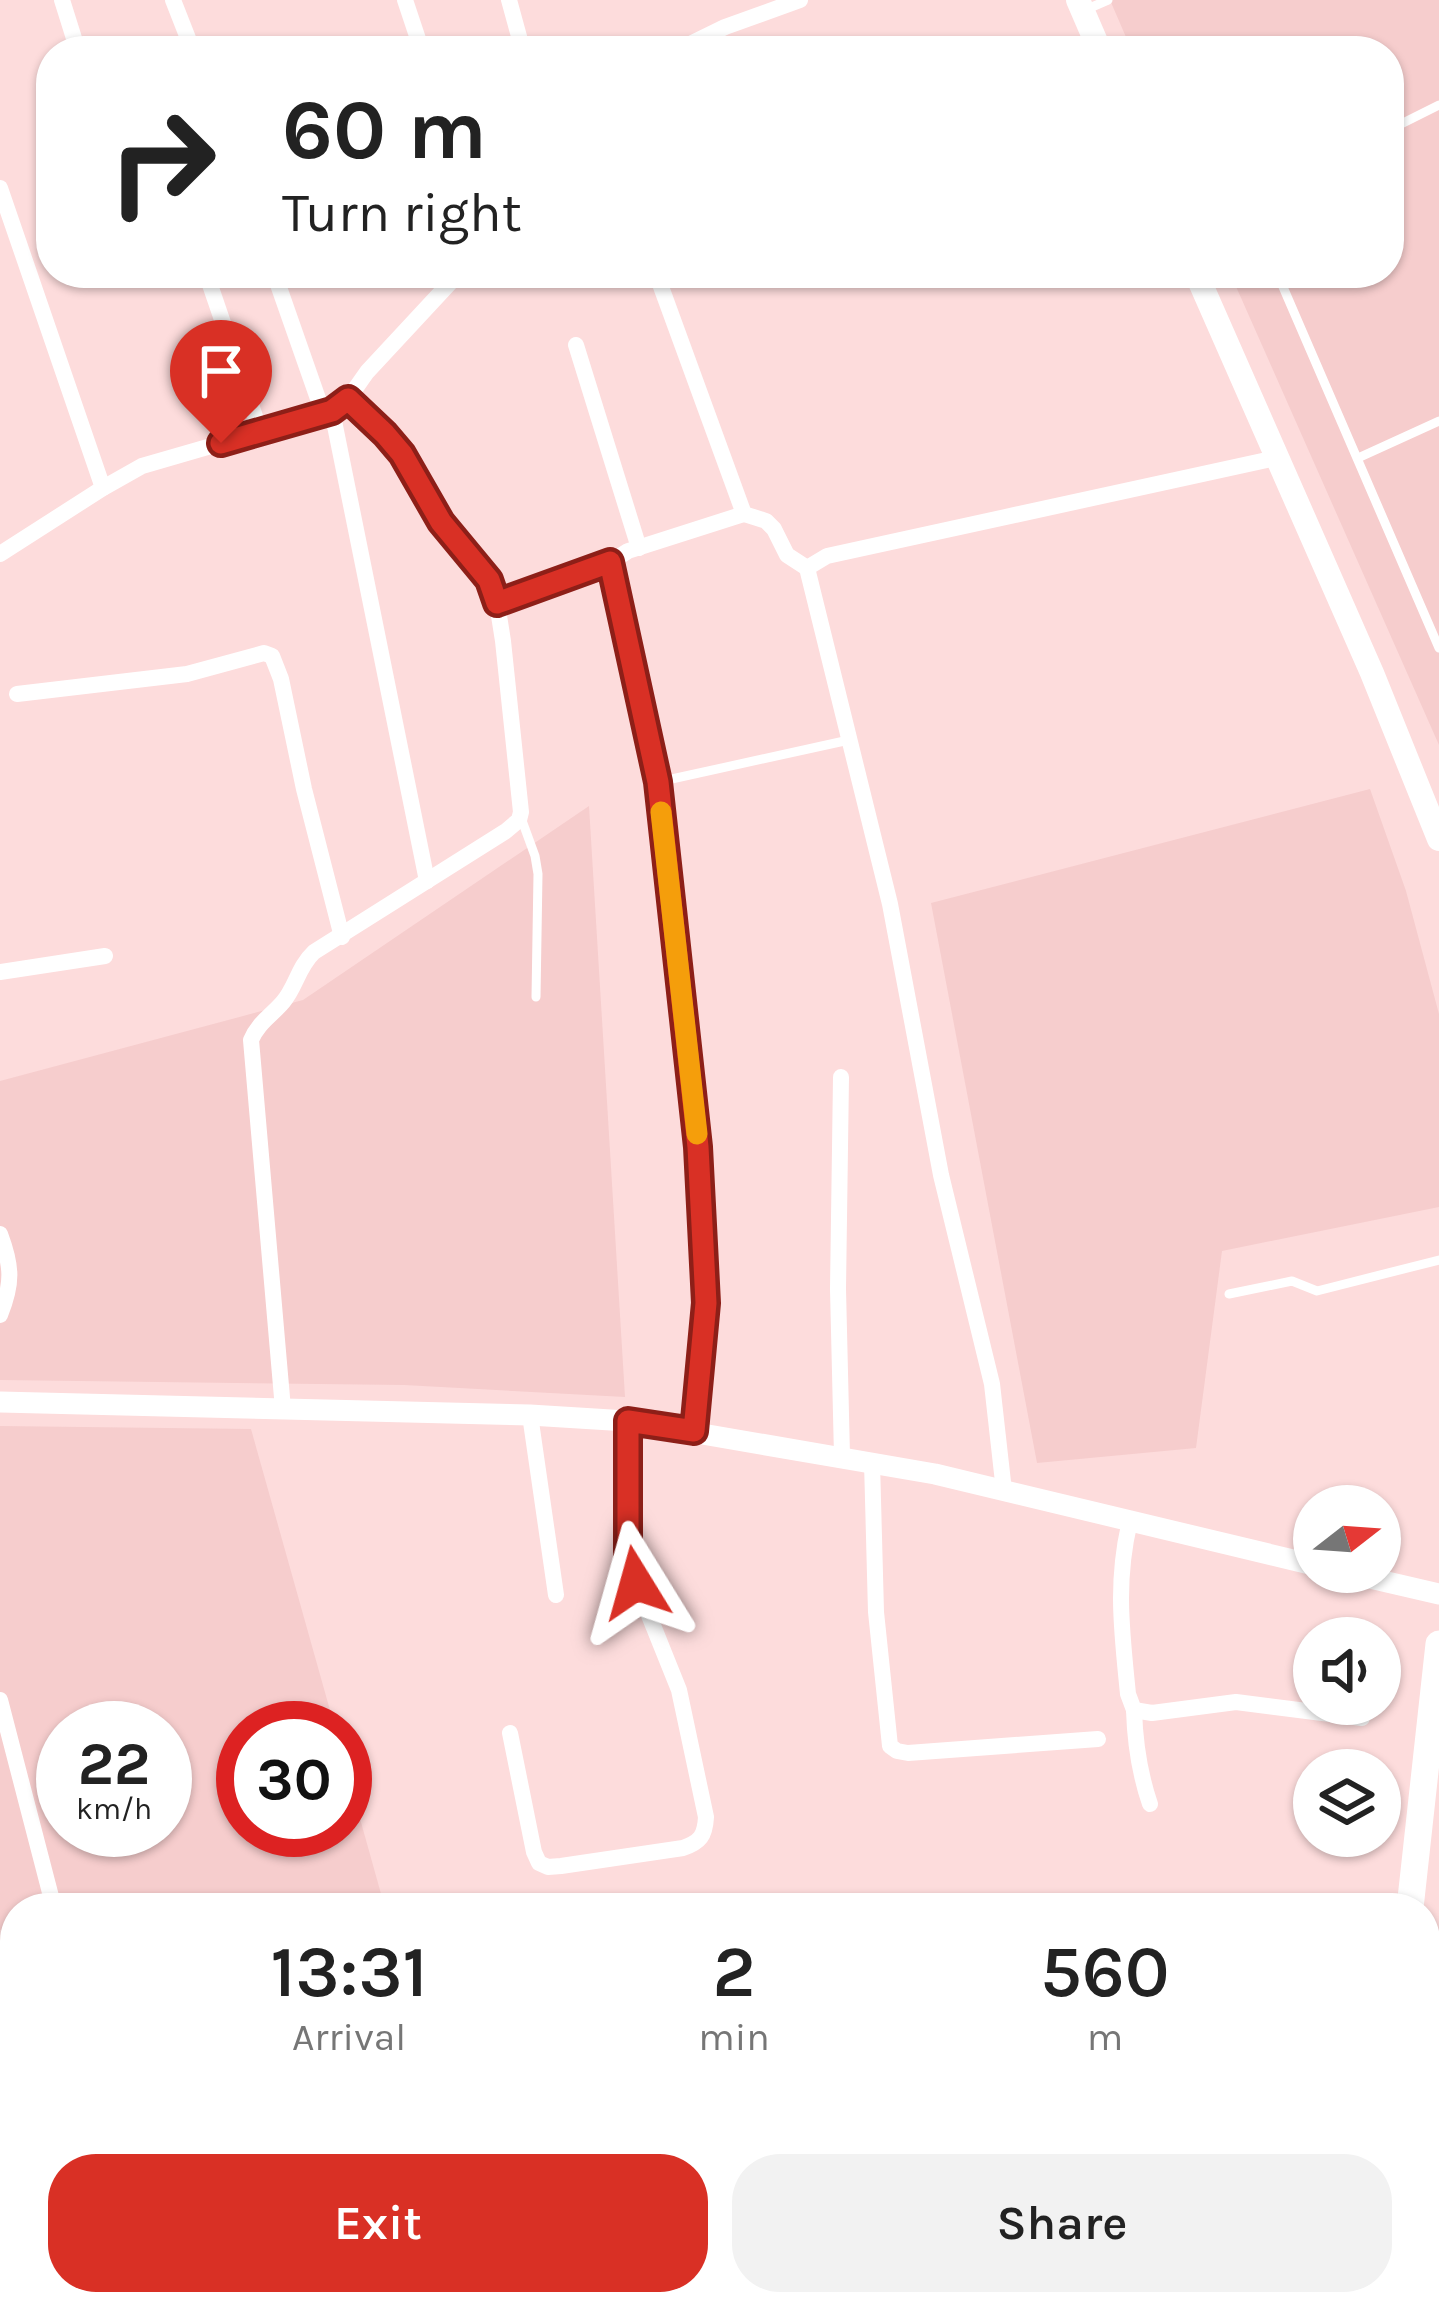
<!DOCTYPE html>
<html lang="en">
<head>
<meta charset="utf-8">
<style>
  :root { --surface:#fff; --page:#f2f2f2; --text:#222; --muted:#767676; --accent:#d93025 }
  body { margin:0; font-family:Karla,sans-serif; background:var(--page); color:var(--text); height:100vh; display:flex; flex-direction:column; font-size:45px; white-space:nowrap }
  * { box-sizing:border-box; margin:0 }
  p { font-size:39px; color:var(--muted) }
  .icon { flex:none; width:66px; height:66px; fill:none; stroke:currentColor; stroke-width:2; stroke-linecap:round; stroke-linejoin:round }
  .map { position:relative; flex:1; overflow:hidden }
  .side { position:absolute; left:0px; top:1893px; width:1440px; height:423px; display:flex; flex-direction:column; background:var(--surface); border-radius:48px 48px 0 0; box-shadow:0 3px 9px #0004 }
  .side>* { flex:none }
  .top-card { position:absolute; left:36px; top:36px; width:1368px; height:252px; border-radius:48px; box-shadow:0 3px 9px #0004; background:#fff; color:var(--text); overflow:hidden }
  .needle { width:78px; rotate:73deg }
  .buttons { position:absolute; left:1293px; top:1485px; display:grid; gap:24px }
  .buttons a { display:grid; place-items:center; width:108px; height:108px; border-radius:50%; background:var(--surface); box-shadow:0 3px 9px #0004; font-size:60px }
  .speed { position:absolute; left:36px; top:1701px; display:flex; gap:24px; font-size:60px; font-weight:700; text-align:center }
  .speed>* { display:grid; place-content:center; width:156px; height:156px; border-radius:50%; background:var(--surface); box-shadow:0 3px 9px #0004; line-height:1 }
  .speed small { font-size:30px; font-weight:400 }
  .speed .limit { border:18px solid #d22; background:#fff; color:#111 }
  .pin { position:absolute; display:grid; place-items:center; width:102px; height:102px; color:#fff; margin:-123px -51px; border-radius:50% 50% 50% 0; rotate:-45deg; box-shadow:0 0 12px #0007 }
  .pin .icon { rotate:45deg }
  .me { position:absolute; width:132px; margin:-66px; rotate:352deg; stroke-linejoin:round; filter:drop-shadow(0 0 9px #0008) }
  .turn { display:flex; align-items:center; gap:42px; height:252px; padding:0 48px; font-size:54px }
  .turn .icon { width:156px; height:156px; stroke-width:2.5 }
  .turn b { display:block; font-size:84px; line-height:102px }
  .eta { display:flex; justify-content:space-evenly; align-items:center; height:204px; text-align:center }
  .eta b { font-size:72px; font-weight:600; line-height:84px }
  .button { display:flex; gap:24px; margin-top:auto; padding:24px 48px }
  .button a { flex:1; height:138px; border-radius:48px; background:var(--accent); color:#fff; font-size:48px; font-weight:600; line-height:138px; text-align:center }
  .button a+a { background:var(--page); color:var(--text) }
  .map>svg:first-child { display:block }
  .built { fill:#f6cdcd; fill-rule:evenodd }
  .lines { fill:none; stroke-linecap:round; stroke-linejoin:round }
  .service { stroke:#fff; stroke-width:9 }
  .minor { stroke:#fff; stroke-width:16 }
  .tertiary { stroke:#fff; stroke-width:21 }
  .secondary { stroke:#fff; stroke-width:24 }
  .primary { stroke:#fff; stroke-width:27 }
  .route-casing { stroke:#8d1f18; stroke-width:30 }
  .route { stroke:#d93025; stroke-width:21 }
  .slow { stroke:#f59e0b; stroke-width:21 }
</style>
</head>
<body>
<div class="map">
<svg width="1439" height="2314" viewBox="0 0 1439 2314">
  <rect width="100%" height="100%" fill="#fddcdc"/>
  <g class="built">
    <polygon points="1110,0 1439,0 1439,745 1230,273 1389,273 1389,51 1132,51"/>
    <polygon points="1370,789 1406,891 1439,1014 1439,1207 1222,1251 1196,1448 1037,1463 931,903"/>
    <polygon points="589,806 625,1397 404,1385 0,1380 0,1081 303,1000"/>
    <path d="M0 1426 251 1429 335 1728H243V1830H345V1765L385 1908H15V1926L0 1930ZM63 1728H165V1830H63Z"/>
  </g>
  <g class="lines">
    <g class="service">
      <polyline points="1085,10 1108,0"/>
      <polyline points="1389,130 1439,105"/>
      <polyline points="1277,273 1439,648"/>
      <polyline points="1358,458 1439,421"/>
      <polyline points="658,782 849,740"/>
      <polyline points="520,815 535,856 538,874 536,997"/>
      <polyline points="1229,1294 1292,1281 1317,1291 1439,1260"/>
    </g>
    <g class="minor">
      <polyline points="62,0 78,51"/>
      <polyline points="173,0 193,51"/>
      <polyline points="405,0 422,51"/>
      <polyline points="509,0 523,51"/>
      <polyline points="676,51 725,27 800,0"/>
      <polyline points="0,188 103,488"/>
      <polyline points="206,273 260,431"/>
      <polyline points="274,273 323,413"/>
      <polyline points="656,273 744,514"/>
      <polyline points="576,345 639,548"/>
      <polyline points="332,411 427,881"/>
      <polyline points="0,554 103,488 142,466 332,411 348,399 367,372 459,273"/>
      <polyline points="611,562 658,782 698,1147 706,1303 694,1431"/>
      <polyline points="807,568 827,556 1276,458"/>
      <polyline points="497,603 611,562 628,551 744,514 766,521 774,529 787,555 807,568 890,904 941,1175 992,1384 1004,1491"/>
      <polyline points="17,694 187,674 264,653 272,656 281,679 304,789 342,937"/>
      <polyline points="0,972 105,956"/>
      <polyline points="841,1077 838,1289 842,1456"/>
      <path d="M0 1234C12 1266 13 1283 0 1315"/>
      <path d="M283 1409 251 1040C258 1023 271 1016 283 1002 296 987 298 967 314 952L506 831 519 820 521 812 503 641 497 603 489 580 441 522 402 453 385 434 348 399"/>
      <polyline points="530,1415 556,1595"/>
      <polyline points="872,1462 876,1612 890,1746 897,1751 908,1753 1098,1739"/>
      <path d="M1130 1521C1115 1582 1122 1633 1128 1694L1134 1710 1152 1713 1236 1702 1362 1718"/>
      <polyline points="0,1700 54,1908"/>
      <path d="M1134 1710C1135 1744 1139 1772 1150 1804"/>
      <path d="M510 1733 534 1852 539 1863 548 1867 561 1866 683 1848C700 1842 705 1836 706 1817L679 1690 636 1583 629 1554 627 1421"/>
      <polyline points="1425,2025 1439,2026"/>
      <polyline points="0,2033 15,2028"/>
      <polyline points="1425,2221 1439,2220"/>
      <polyline points="164,2301 168,2314"/>
    </g>
    <g class="tertiary">
      <polyline points="0,1402 530,1415 627,1421 935,1474 1314,1565"/>
      <polyline points="1344,1572 1439,1594"/>
    </g>
    <g class="secondary">
      <polyline points="1078,0 1100,51"/>
      <polyline points="1196,273 1372,673 1439,839"/>
    </g>
    <g class="primary">
      <polyline points="1410,1908 1439,1644"/>
      <polyline points="1383,2314 1383,2301"/>
    </g>
  </g>
  <g class="lines">
    <defs>
      <polyline id="route" points="221,443 332,411 348,399 385,434 402,454 441,522 489,580 497,603 610,562 658,782 698,1147 706,1303 694,1431 628,1421 628,1554 636,1583"/>
    </defs>
    <use href="#route" class="route-casing"/>
    <use href="#route" class="route"/>
    <polyline class="slow" points="661,812 697,1134"/>
  </g>
</svg>
<div class="buttons">
<a><svg class="needle" viewBox="-14 -14 28 28"><path d="M0-13l5 13h-10z" fill="#e53935"/><path d="M0 13l5-13h-10z" fill="#767676"/></svg></a>
<a><svg class="icon" aria-label="sound" viewBox="0 0 24 24"><path d="M4 9h4l5-4v14l-5-4H4zM17 9q2 3 0 6"/></svg></a>
<a><svg class="icon" aria-label="layers" viewBox="0 0 24 24"><path d="M12 4l9 5-9 5-9-5zM3 14l9 5 9-5"/></svg></a>
</div>
<div class="speed"><div>22<small>km/h</small></div><div class="limit">30</div></div>
<div class="pin" style="left:221px;top:443px;background:#d93025"><svg class="icon" aria-label="arrive" viewBox="0 0 24 24"><path d="M6 21V4h12l-3 4 3 4H6"/></svg></div>
<svg class="me" style="left:636px;top:1583px" viewBox="-20 -20 40 40"><path d="M0-17L14 15 0 8-14 15z" fill="#d93025" stroke="#fff" stroke-width="4"/></svg>
<div class="top-card">
<div class="turn"><svg class="icon" aria-label="right" viewBox="0 0 24 24"><path d="M7 20v-9h11M14 6l5 5-5 5"/></svg><div><b>60 m</b>Turn right</div></div>
</div>
<section class="side">
<div class="eta">
<div><b>13:31</b><p>Arrival</p></div>
<div><b>2</b><p>min</p></div>
<div><b>560</b><p>m</p></div>
</div>
<div class="button"><a>Exit</a><a>Share</a></div>
</section>
</div>
</body>
</html>
